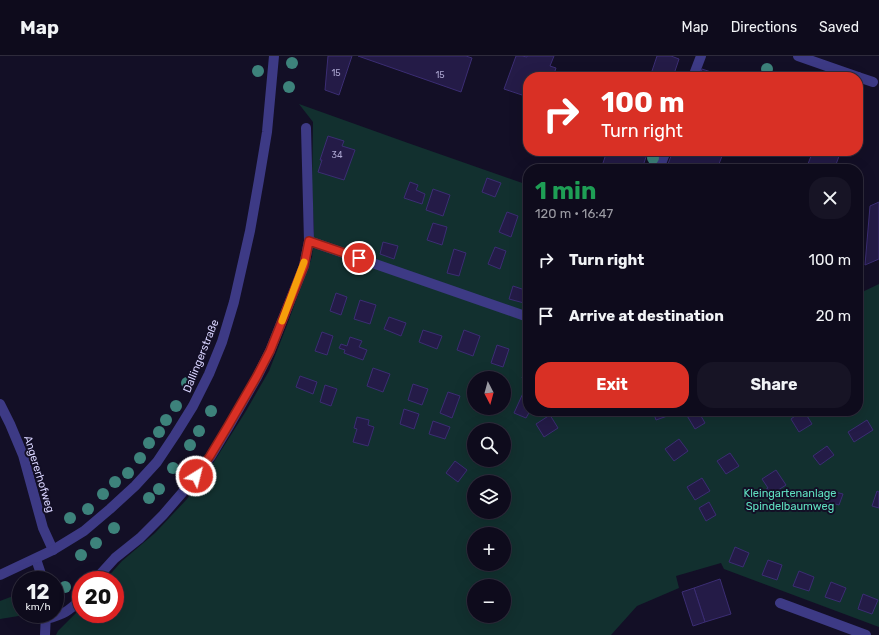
<!DOCTYPE html>
<html lang="en">
<head>
<meta charset="utf-8">
<style>
  :root { --surface:#0e0b1c; --page:#171425; --text:#f1f3f6; --muted:#9b9ba3; --line:#2e2b3b; --accent:#d93025 }
  body { margin:0; font-family:Rubik,sans-serif; background:var(--page); color:var(--text); height:100vh; display:flex; flex-direction:column; font-size:15px; white-space:nowrap }
  * { box-sizing:border-box; margin:0 }
  p { font-size:13px; color:var(--muted) }
  .icon { flex:none; width:22px; height:22px; fill:none; stroke:currentColor; stroke-width:2; stroke-linecap:round; stroke-linejoin:round }
  .map { position:relative; flex:1; overflow:hidden }
  .sheet { position:absolute; left:523px; top:108px; width:340px; height:252px; display:flex; flex-direction:column; background:var(--surface); border-radius:16px; box-shadow:0 4px 16px #0002,0 0 0 1px var(--line) }
  .sheet>* { flex:none }
  .banner { position:absolute; left:523px; top:16px; width:340px; height:84px; border-radius:16px; box-shadow:0 4px 16px #0002,0 0 0 1px var(--line); background:#d93025; color:#fff; overflow:hidden }
  .needle { width:26px; rotate:174deg }
  .controls { position:absolute; left:467px; top:315px; display:grid; gap:8px }
  .controls a { display:grid; place-items:center; width:44px; height:44px; border-radius:50%; background:var(--surface); box-shadow:0 4px 16px #0002,0 0 0 1px var(--line); font-size:20px }
  .speed { position:absolute; left:12px; top:515px; display:flex; gap:8px; font-size:20px; font-weight:700; text-align:center }
  .speed>* { display:grid; place-content:center; width:52px; height:52px; border-radius:50%; background:var(--surface); box-shadow:0 4px 16px #0002,0 0 0 1px var(--line); line-height:1 }
  .speed small { font-size:10px; font-weight:400 }
  .speed .limit { border:6px solid #d22; background:#fff; color:#111 }
  .pin { position:absolute; display:grid; place-items:center; width:34px; height:34px; color:#fff; margin:-17px; border:2px solid #fff; border-radius:50%; box-shadow:0 1px 4px #0007 }
  .me { position:absolute; width:44px; margin:-22px; rotate:36deg; stroke-linejoin:round; filter:drop-shadow(0 0 3px #0008) }
  .turn { display:flex; align-items:center; gap:14px; height:84px; padding:0 12px; font-size:18px }
  .turn .icon { width:52px; height:52px; stroke-width:2.5 }
  .turn b { display:block; font-size:28px; line-height:34px }
  .round { display:grid; place-items:center; flex:none; width:42px; height:42px; border-radius:16px; background:var(--page) }
  .summary { display:flex; align-items:center; justify-content:space-between; height:68px; padding:0 12px }
  h1 { font-size:24px; font-weight:700; line-height:30px; color:#1e9e55 }
  .button { display:flex; gap:8px; margin-top:auto; padding:8px 12px }
  .button a { flex:1; height:46px; border-radius:16px; background:var(--accent); color:#fff; font-size:16px; font-weight:700; line-height:46px; text-align:center }
  .button a+a { background:var(--page); color:var(--text) }
  ul { padding:0; list-style:none }
  li { display:flex; align-items:center; gap:12px; height:56px; padding:0 12px }
  li div { flex:1 }
  li b { display:block; font-size:15px }
  li em { font-style:normal }
  header { display:flex; align-items:center; gap:24px; box-sizing:border-box; height:56px; padding:0 20px; background:var(--surface); border-bottom:1px solid var(--line) }
  header strong { font-size:19px }
  nav { display:flex; gap:22px; margin-inline-start:auto; font-size:14px }
  .map>svg:first-child { display:block }
  .green { fill:#12302f; fill-rule:evenodd }
  .building { fill:#241b47; stroke:#3b2d73 }
  .lines { fill:none; stroke-linecap:round; stroke-linejoin:round }
  .minor { stroke:#3d3a85; stroke-width:10 }
  .tree { fill:#3d827b }
  .route-casing { stroke:#8d1f18; stroke-width:10 }
  .route { stroke:#d93025; stroke-width:7 }
  .slow { stroke:#f59e0b; stroke-width:7 }
  .labels { text-anchor:middle; dominant-baseline:central; stroke-width:4; stroke-linejoin:round; paint-order:stroke }
  .number-label { font-size:9px; fill:#aca6d1 }
  .street-label { font-size:11px; fill:#d9d4ff; stroke:#130f26 }
  .park-label { font-size:11px; fill:#5fe0c0; stroke:#130f26 }
</style>
</head>
<body>
<header>
<strong>Map</strong>
<nav><a>Map</a><a>Directions</a><a>Saved</a></nav>
</header>
<div class="map">
<svg width="879" height="579" viewBox="0 0 879 579">
  <rect width="100%" height="100%" fill="#130f26"/>
  <g class="green">
    <path d="M299 48 408 87 528 129V355H858V238L879 228V571L724 513 721 507 676 520 679 532 637 550 611 579H56L58 575 81 552V558H115V524H105L122 505 155 477 187 443 210 412 246 355 269 315 287 269 312 201 314 175 312 130 313 66ZM474 322H504V352H474ZM474 374H504V404H474ZM474 426H504V456H474ZM474 478H504V508H474ZM474 530H504V560H474Z"/>
    <polygon points="21,537 21,558 31,558 0,563 0,545"/>
  </g>
  <g class="building">
    <polygon points="328,0 352,0 339,39 325,34"/>
    <polygon points="358,0 466,0 472,2 461,36"/>
    <polygon points="516,0 522,0 527,1 527,0 554,0 550,10 556,12 553,21 528,21 528,41 504,33"/>
    <polygon points="657,0 671,0 679,3 673,21 650,21"/>
    <polygon points="702,13 726,21 699,21"/>
    <polygon points="328,80 344,85 342,90 355,94 344,124 318,116 322,104 320,104"/>
    <polygon points="607,95 648,95 642,113 601,113"/>
    <polygon points="673,95 724,95 717,113 666,113"/>
    <polygon points="813,95 841,95 835,111 840,113 806,113"/>
    <polygon points="487,122 501,127 495,141 482,136"/>
    <polygon points="410,126 418,129 416,134 425,138 422,148 404,142"/>
    <polygon points="433,133 450,139 443,160 426,154"/>
    <polygon points="879,146 879,203 865,209 870,150"/>
    <polygon points="507,156 518,160 511,181 499,176"/>
    <polygon points="433,167 447,171 442,189 427,184"/>
    <polygon points="383,186 398,190 394,203 380,198"/>
    <polygon points="495,191 506,195 500,213 488,208"/>
    <polygon points="454,193 466,197 459,220 447,217"/>
    <polygon points="513,230 528,235 524,247 509,243"/>
    <polygon points="336,237 347,241 341,259 330,255"/>
    <polygon points="360,244 376,249 370,268 354,263"/>
    <polygon points="389,261 406,267 401,280 384,273"/>
    <polygon points="423,274 442,280 437,293 419,286"/>
    <polygon points="464,274 480,280 473,300 457,294"/>
    <polygon points="322,276 333,280 327,299 315,295"/>
    <polygon points="350,281 362,285 359,291 367,294 363,304 344,297 345,294 339,292 341,288 347,290"/>
    <polygon points="497,289 509,293 503,311 491,307"/>
    <polygon points="527,307 528,308 528,324 522,322"/>
    <polygon points="373,312 390,318 383,336 367,330"/>
    <polygon points="300,320 317,326 313,338 296,331"/>
    <polygon points="413,328 428,333 422,349 408,344"/>
    <polygon points="325,329 337,333 331,350 320,346"/>
    <polygon points="524,335 528,337 528,355 530,355 526,362 514,357"/>
    <polygon points="448,336 460,340 452,362 440,357"/>
    <polygon points="404,353 419,358 414,373 400,368"/>
    <polygon points="653,355 672,355 673,358 656,364"/>
    <polygon points="690,355 705,355 706,357 701,360 705,367 695,373 686,358"/>
    <polygon points="802,355 804,355 812,368 799,376 791,363"/>
    <polygon points="550,359 558,372 544,381 536,368"/>
    <polygon points="357,361 369,364 368,369 374,371 368,390 353,386 357,373 354,372"/>
    <polygon points="867,364 873,374 854,386 848,376"/>
    <polygon points="433,365 450,371 445,383 429,378"/>
    <polygon points="679,383 688,395 674,405 665,393"/>
    <polygon points="827,390 834,399 820,409 813,400"/>
    <polygon points="730,397 739,410 726,418 717,405"/>
    <polygon points="455,405 467,414 458,426 446,417"/>
    <polygon points="776,414 786,429 766,442 762,436 768,432 762,423"/>
    <polygon points="702,422 710,435 695,444 687,431"/>
    <polygon points="827,434 843,438 839,449 824,445"/>
    <polygon points="877,435 879,436 879,452 872,450"/>
    <polygon points="709,446 716,459 706,465 699,452"/>
    <polygon points="735,491 749,497 743,511 729,506"/>
    <polygon points="768,504 782,509 777,524 762,519"/>
    <polygon points="799,515 814,521 809,535 793,530"/>
    <polygon points="720,523 731,558 705,566 694,532"/>
    <polygon points="831,526 846,532 840,546 825,541"/>
    <polygon points="694,532 705,566 693,570 682,536"/>
    <polygon points="863,538 878,544 872,558 858,553"/>
  </g>
  <g class="lines">
    <g class="minor">
      <polyline points="798,0 858,21"/>
      <polyline points="693,21 701,0"/>
      <polyline points="858,21 873,26"/>
      <polyline points="659,113 666,95"/>
      <polyline points="309,185 528,261"/>
      <polyline points="0,348 10,368 23,399 43,472 53,494"/>
      <polyline points="36,503 43,524"/>
      <polyline points="0,519 53,494 84,475 110,453 135,430 157,406 175,379 193,350 209,318 222,286 234,246 250,175 259,124 267,76 274,0"/>
      <polyline points="95,524 115,502 140,482 163,459 188,430 211,400 229,370 257,321 270,295 304,210 309,185 306,72"/>
      <polyline points="780,547 866,579"/>
      <path d="M46 563C63 559 69 555 81 543"/>
      <polyline points="45,579 46,558"/>
    </g>
  </g>
  <g class="tree">
    <circle cx="292" cy="7" r="6"/>
    <circle cx="767" cy="13" r="6"/>
    <circle cx="258" cy="15" r="6"/>
    <circle cx="289" cy="31" r="6"/>
    <circle cx="653" cy="102" r="6"/>
    <circle cx="187" cy="327" r="6"/>
    <circle cx="176" cy="350" r="6"/>
    <circle cx="211" cy="355" r="6"/>
    <circle cx="166" cy="364" r="6"/>
    <circle cx="199" cy="375" r="6"/>
    <circle cx="159" cy="376" r="6"/>
    <circle cx="149" cy="387" r="6"/>
    <circle cx="190" cy="389" r="6"/>
    <circle cx="140" cy="402" r="6"/>
    <circle cx="173" cy="412" r="6"/>
    <circle cx="128" cy="417" r="6"/>
    <circle cx="115" cy="426" r="6"/>
    <circle cx="159" cy="433" r="6"/>
    <circle cx="103" cy="438" r="6"/>
    <circle cx="149" cy="442" r="6"/>
    <circle cx="88" cy="453" r="6"/>
    <circle cx="70" cy="462" r="6"/>
    <circle cx="114" cy="472" r="6"/>
    <circle cx="96" cy="487" r="6"/>
    <circle cx="81" cy="499" r="6"/>
    <circle cx="65" cy="531" r="6"/>
  </g>
  <g class="lines">
    <defs>
      <polyline id="route" points="196,420 210,400 228,370 257,320 270,295 304,210 309,185 359,202"/>
    </defs>
    <use href="#route" class="route-casing"/>
    <use href="#route" class="route"/>
    <polyline class="slow" points="282,265 304,206"/>
  </g>
  <g class="labels">
    <g class="number-label">
      <text x="336" y="17">15</text>
      <text x="440" y="19">15</text>
      <text x="337" y="99">34</text>
    </g>
    <g class="street-label">
      <text transform="translate(201 300) rotate(-68)">Dallingerstraße</text>
      <text transform="translate(39 418) rotate(73)">Angererhofweg</text>
    </g>
    <g class="park-label">
      <text x="790" y="437">Kleingartenanlage<tspan x="790" dy="13">Spindelbaumweg</tspan></text>
    </g>
  </g>
</svg>
<div class="controls">
<a><svg class="needle" viewBox="-14 -14 28 28"><path d="M0-13l5 13h-10z" fill="#e53935"/><path d="M0 13l5-13h-10z" fill="#9b9ba3"/></svg></a>
<a><svg class="icon" aria-label="search" viewBox="0 0 24 24"><circle cx="10" cy="10" r="6"/><path d="M15 15l6 6"/></svg></a>
<a><svg class="icon" aria-label="layers" viewBox="0 0 24 24"><path d="M12 4l9 5-9 5-9-5zM3 14l9 5 9-5"/></svg></a>
<a>+</a>
<a>−</a>
</div>
<div class="speed"><div>12<small>km/h</small></div><div class="limit">20</div></div>
<div class="pin" style="left:359px;top:202px;background:#d93025"><svg class="icon" aria-label="arrive" viewBox="0 0 24 24"><path d="M6 21V4h12l-3 4 3 4H6"/></svg></div>
<svg class="me" style="left:196px;top:420px" viewBox="-20 -20 40 40"><circle r="17" fill="#d93025" stroke="#fff" stroke-width="3"/><path d="M0-11L8 9 0 5-8 9z" fill="#fff"/></svg>
<div class="banner">
<div class="turn"><svg class="icon" aria-label="right" viewBox="0 0 24 24"><path d="M7 20v-9h11M14 6l5 5-5 5"/></svg><div><b>100 m</b>Turn right</div></div>
</div>
<section class="sheet">
<div class="summary"><div><h1>1 min</h1><p>120 m · 16:47</p></div><a class="round"><svg class="icon" aria-label="close" viewBox="0 0 24 24"><path d="M6 6l12 12M18 6L6 18"/></svg></a></div>
<ul>
<li><svg class="icon" aria-label="right" viewBox="0 0 24 24"><path d="M7 20v-9h11M14 6l5 5-5 5"/></svg><div><b>Turn right</b></div><em>100 m</em></li>
<li><svg class="icon" aria-label="arrive" viewBox="0 0 24 24"><path d="M6 21V4h12l-3 4 3 4H6"/></svg><div><b>Arrive at destination</b></div><em>20 m</em></li>
</ul>
<div class="button"><a>Exit</a><a>Share</a></div>
</section>
</div>
</body>
</html>
